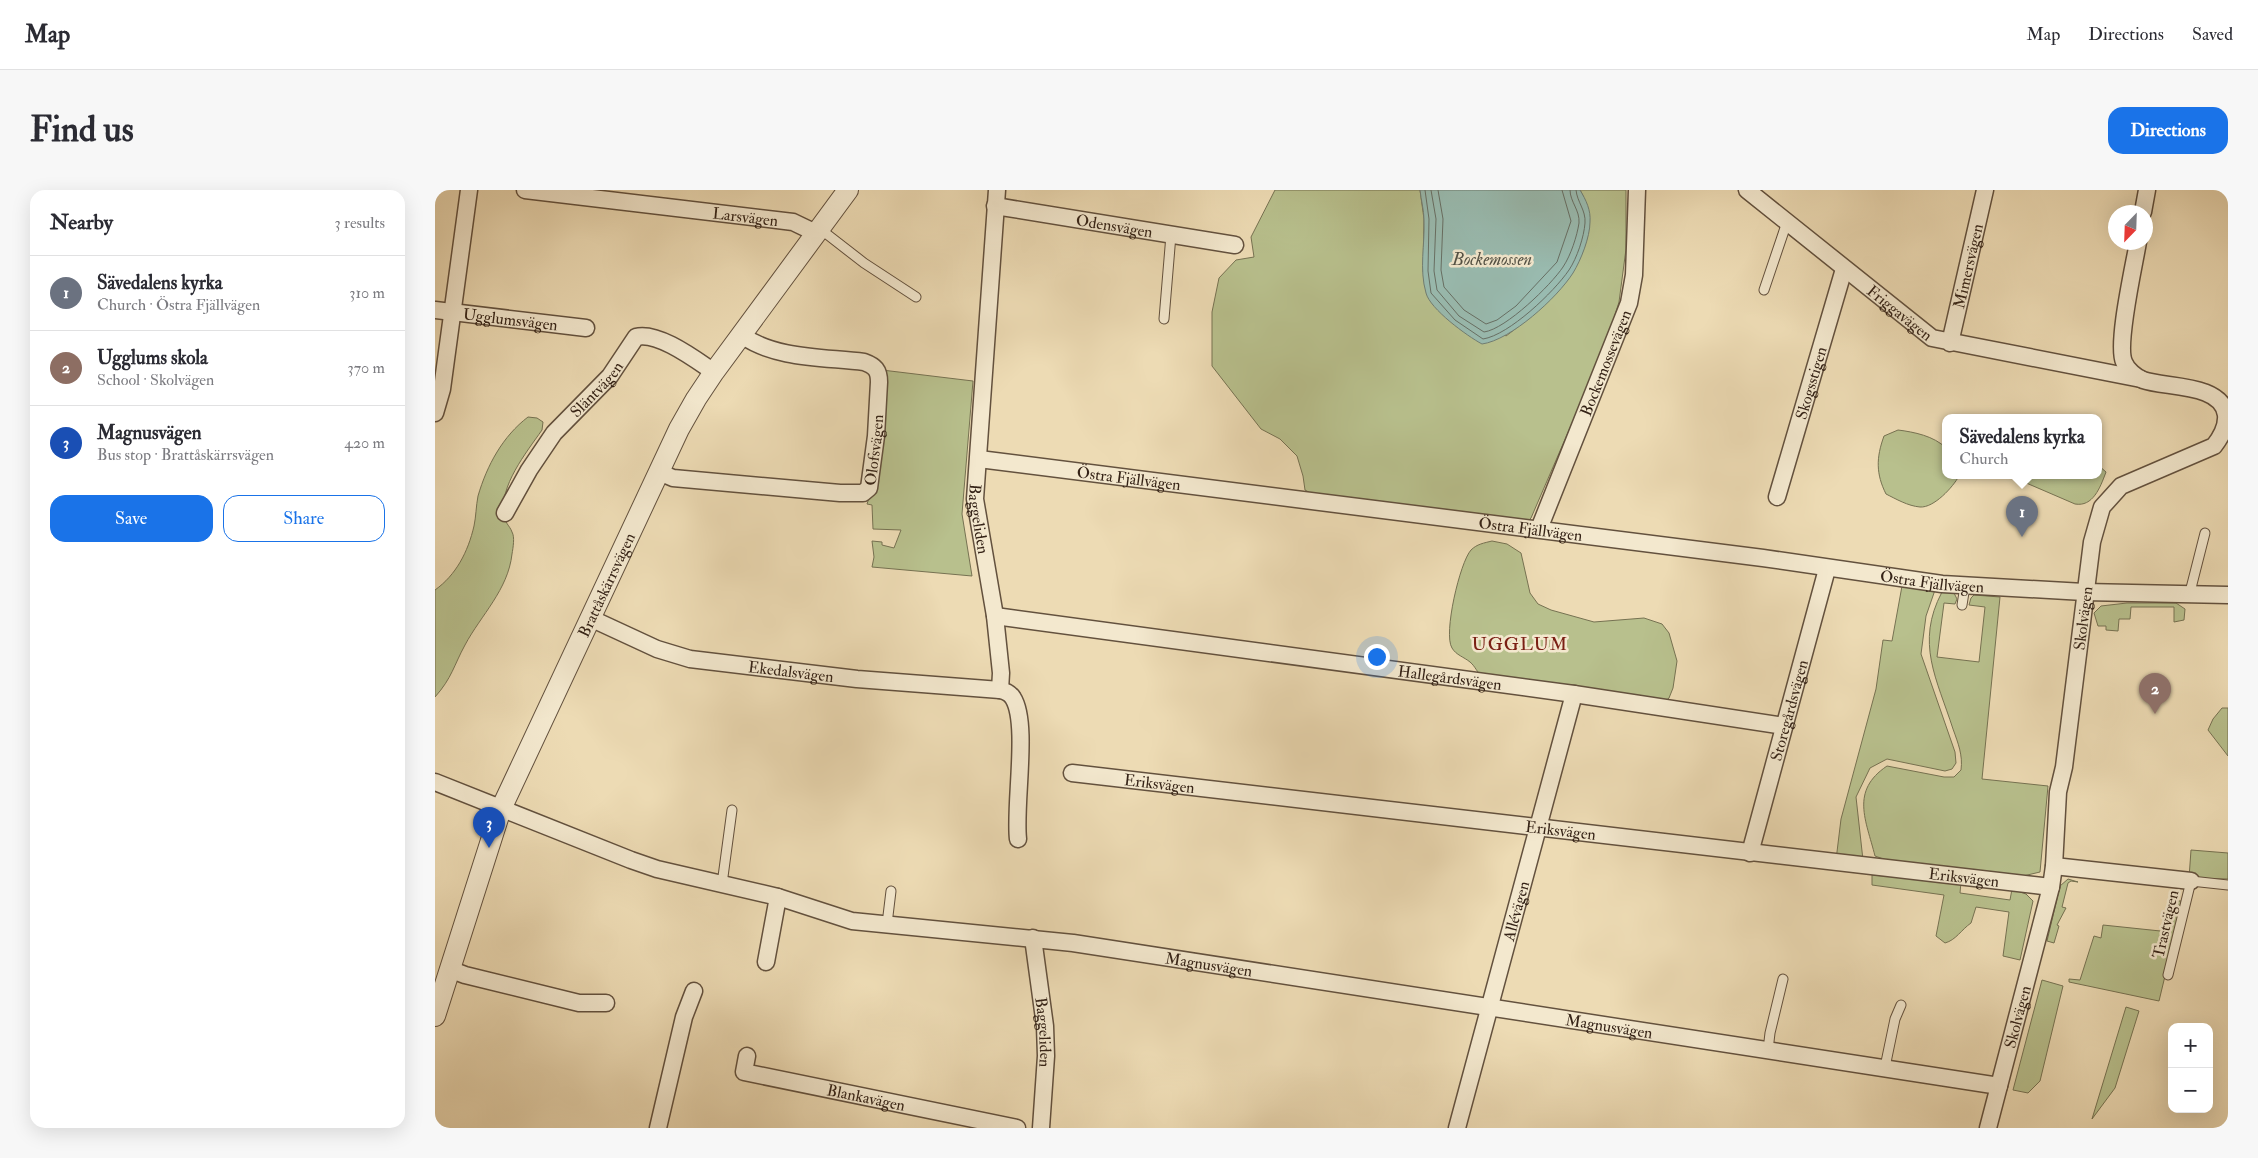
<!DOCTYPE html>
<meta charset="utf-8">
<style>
:root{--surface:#fff;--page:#f7f7f7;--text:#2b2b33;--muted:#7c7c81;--line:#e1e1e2;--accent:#1a73e8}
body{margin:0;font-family:"IM FELL Double Pica",serif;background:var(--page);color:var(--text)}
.controls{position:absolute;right:15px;bottom:15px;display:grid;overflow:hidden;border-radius:10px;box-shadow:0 5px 20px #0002}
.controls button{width:45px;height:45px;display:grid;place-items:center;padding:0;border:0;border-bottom:1px solid var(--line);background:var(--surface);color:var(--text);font:25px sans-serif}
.compass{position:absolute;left:1673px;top:15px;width:45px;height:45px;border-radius:50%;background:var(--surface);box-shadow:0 5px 20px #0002;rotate:203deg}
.you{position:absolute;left:941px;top:466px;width:18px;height:18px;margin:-12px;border:4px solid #fff;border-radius:50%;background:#1a73e8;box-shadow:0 0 0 8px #1a73e833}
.badge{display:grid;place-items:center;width:32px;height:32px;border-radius:50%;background:var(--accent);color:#fff;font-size:16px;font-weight:700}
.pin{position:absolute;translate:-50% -41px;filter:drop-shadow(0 1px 2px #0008)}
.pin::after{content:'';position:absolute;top:26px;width:18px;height:15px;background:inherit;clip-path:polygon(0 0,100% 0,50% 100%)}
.popup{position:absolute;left:1507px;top:224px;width:160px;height:65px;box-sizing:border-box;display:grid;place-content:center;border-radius:10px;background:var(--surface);filter:drop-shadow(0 1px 4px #0005);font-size:16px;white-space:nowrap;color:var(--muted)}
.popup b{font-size:19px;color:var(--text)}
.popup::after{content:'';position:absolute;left:50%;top:100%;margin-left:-10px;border:10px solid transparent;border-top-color:var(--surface)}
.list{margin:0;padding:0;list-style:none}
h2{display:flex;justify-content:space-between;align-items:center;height:65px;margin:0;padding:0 20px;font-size:21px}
h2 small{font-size:16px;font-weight:400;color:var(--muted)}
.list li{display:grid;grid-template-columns:32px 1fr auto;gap:15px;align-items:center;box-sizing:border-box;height:75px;padding:0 20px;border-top:1px solid var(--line)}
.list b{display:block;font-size:19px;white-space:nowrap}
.list p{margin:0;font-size:16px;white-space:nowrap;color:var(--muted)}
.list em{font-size:16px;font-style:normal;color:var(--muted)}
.actions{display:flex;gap:10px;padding:15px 20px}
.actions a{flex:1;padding:11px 0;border:1px solid var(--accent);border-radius:15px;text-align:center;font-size:18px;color:var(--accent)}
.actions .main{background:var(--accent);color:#fff}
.map{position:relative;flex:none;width:1793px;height:938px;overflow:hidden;border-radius:15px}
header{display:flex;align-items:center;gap:30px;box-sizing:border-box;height:70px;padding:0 25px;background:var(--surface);border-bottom:1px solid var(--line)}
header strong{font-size:24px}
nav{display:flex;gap:28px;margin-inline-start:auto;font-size:18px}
.intro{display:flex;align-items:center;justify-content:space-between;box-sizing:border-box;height:120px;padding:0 30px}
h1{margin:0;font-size:35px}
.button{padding:12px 22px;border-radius:15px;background:var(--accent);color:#fff;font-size:18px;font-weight:700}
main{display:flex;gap:30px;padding:0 30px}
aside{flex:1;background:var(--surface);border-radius:15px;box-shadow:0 5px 20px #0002}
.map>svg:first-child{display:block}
.green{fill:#b8c08d;stroke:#767252}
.water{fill:#99bbb0;stroke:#717e73}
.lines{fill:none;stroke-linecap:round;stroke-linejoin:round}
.shore{stroke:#676f64;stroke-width:1}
.service-casing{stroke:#63513e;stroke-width:11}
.minor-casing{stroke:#63513e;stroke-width:19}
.tertiary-casing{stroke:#63513e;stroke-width:22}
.service{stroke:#f3e8ce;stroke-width:9}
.minor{stroke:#f3e8ce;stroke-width:16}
.tertiary{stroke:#f3e8ce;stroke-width:20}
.labels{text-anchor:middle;stroke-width:5;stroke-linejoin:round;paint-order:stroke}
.street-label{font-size:16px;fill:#352317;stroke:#f3e8ce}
.water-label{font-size:18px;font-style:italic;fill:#535145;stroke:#f3e8ce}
.neighbourhood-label{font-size:18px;letter-spacing:1px;fill:#7a1f14;stroke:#f3e8ce}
</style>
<header>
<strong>Map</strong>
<nav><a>Map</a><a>Directions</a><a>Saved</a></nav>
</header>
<div class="intro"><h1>Find us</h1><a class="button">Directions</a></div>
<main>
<aside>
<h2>Nearby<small>3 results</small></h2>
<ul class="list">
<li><span class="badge" style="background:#6b7280">1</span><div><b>Sävedalens kyrka</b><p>Church · Östra Fjällvägen</p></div><em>310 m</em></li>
<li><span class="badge" style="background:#8d6e63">2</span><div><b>Ugglums skola</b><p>School · Skolvägen</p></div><em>370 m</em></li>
<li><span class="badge" style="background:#1a4fb4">3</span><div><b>Magnusvägen</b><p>Bus stop · Brattåskärrsvägen</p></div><em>420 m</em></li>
</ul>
<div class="actions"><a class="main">Save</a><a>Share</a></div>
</aside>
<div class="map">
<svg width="1793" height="938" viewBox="0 0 1793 938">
<rect width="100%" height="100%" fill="#eddbb4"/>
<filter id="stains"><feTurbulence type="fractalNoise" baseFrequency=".004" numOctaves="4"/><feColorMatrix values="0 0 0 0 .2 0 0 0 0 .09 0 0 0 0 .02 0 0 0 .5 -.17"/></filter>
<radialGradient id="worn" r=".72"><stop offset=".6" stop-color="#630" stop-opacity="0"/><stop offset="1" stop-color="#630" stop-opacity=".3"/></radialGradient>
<g class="green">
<path d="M 840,0 L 985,0 L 989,29 L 988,82 L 1071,146 C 1114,114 1177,58 1145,0 L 1191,0 L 1191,59 L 1184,112 L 1170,157 L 1096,328 L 1091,333 L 888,310 L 870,300 L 868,286 L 862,266 L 845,249 L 826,239 L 777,176 L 777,122 L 784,88 L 801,70 L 819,67 L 816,47 Z"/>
<path d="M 447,180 L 538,191 L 527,324 L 537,386 L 437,377 L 439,367 L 437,351 L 447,352 L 447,355 L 459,358 L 466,340 L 438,339 L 437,315 L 432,314 L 435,305 Z"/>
<path d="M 93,227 L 102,228 L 108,232 L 107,240 C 91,263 64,296 69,325 C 69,332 75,336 77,342 C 80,347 78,358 77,364 C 73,400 46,425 30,455 C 19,475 17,488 0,507 L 0,400 C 21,385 33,362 39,336 C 41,327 41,316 43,306 C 52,275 68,246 93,227 Z"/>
<path d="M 1463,240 C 1479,242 1499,246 1511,258 L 1511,286 L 1524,286 C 1518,297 1499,318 1485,317 C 1473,316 1461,309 1451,304 C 1441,284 1441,268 1449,246 Z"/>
<path d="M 1663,275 L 1671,282 C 1665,298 1658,317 1640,314 L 1575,286 L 1663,286 Z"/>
<path d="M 1057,351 L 1072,354 L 1086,363 L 1095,403 L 1103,414 L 1116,420 L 1159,432 L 1209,428 L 1227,434 L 1234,443 L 1242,471 L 1238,498 L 1234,508 L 1228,513 L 1050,489 C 1041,482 1041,477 1035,472 C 1029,467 1021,465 1017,458 C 1008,444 1025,372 1036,360 C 1042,354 1049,353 1057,351 Z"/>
<path d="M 1467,396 L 1500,400 L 1491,426 L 1486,464 L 1520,562 L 1521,573 L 1517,579 L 1510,581 L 1452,569 L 1435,578 L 1421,607 L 1428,670 L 1401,670 L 1406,629 L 1441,499 L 1448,450 L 1457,451 Z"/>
<path d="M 1507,402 L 1519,403 L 1522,409 L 1520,414 L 1509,413 L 1502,467 L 1544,472 L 1550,417 L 1534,415 L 1536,408 L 1539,405 L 1565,407 L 1547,589 L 1613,596 L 1605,682 L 1584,687 L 1454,671 L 1440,666 C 1431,630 1415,601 1452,576 L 1509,587 L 1519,587 L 1526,580 C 1528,565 1523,553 1518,539 C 1502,489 1480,453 1507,402 Z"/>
<path d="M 1692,413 L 1741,413 L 1750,419 L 1749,430 L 1739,432 L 1739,417 L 1696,417 L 1695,429 L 1684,429 L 1683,441 L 1671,440 L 1671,436 L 1663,436 L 1659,423 L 1666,416 Z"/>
<path d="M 1787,518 L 1793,518 L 1793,566 L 1773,540 L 1778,529 Z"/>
<path d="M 1756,660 L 1793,663 L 1793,689 L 1754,688 Z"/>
<path d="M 1437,685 L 1526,692 L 1525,703 L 1575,710 L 1577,699 L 1591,704 L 1598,711 L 1585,770 L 1568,766 L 1574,722 L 1541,717 L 1536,733 C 1526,740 1521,750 1510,753 L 1501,746 L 1509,705 L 1437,695 Z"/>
<path d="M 1633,689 L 1643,692 L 1636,691 L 1633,693 L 1627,717 L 1631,718 L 1622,735 L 1624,736 L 1619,753 L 1612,751 L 1625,696 Z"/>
<path d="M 1741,711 L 1748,711 L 1724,811 L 1634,792 L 1634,789 L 1645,790 L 1659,746 L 1666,748 L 1668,735 L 1735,742 Z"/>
<path d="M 1607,790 L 1628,796 L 1605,891 L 1593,903 L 1578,900 Z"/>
<path d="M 1691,817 L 1704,821 L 1680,898 L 1657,929 Z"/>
</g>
<path class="water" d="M 985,0 L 1145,0 C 1151,10 1156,20 1155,32 C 1155,47 1146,70 1138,83 C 1122,108 1076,150 1047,154 C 1032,146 995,119 991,103 C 984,79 990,54 989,30 C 989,20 986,10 985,0 Z"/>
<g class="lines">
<g class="shore">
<path d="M 990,0 L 994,29 L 993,81 L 996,103 L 1020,130 L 1048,149 C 1074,145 1119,102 1134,80 C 1142,68 1149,47 1150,33 C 1151,20 1142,12 1141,0"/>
<path d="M 996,0 L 1001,29 L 999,81 L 1002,100 L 1024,126 L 1049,142 C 1071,139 1116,95 1128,77 C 1136,65 1142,46 1144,33 C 1145,20 1135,12 1135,0"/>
<path d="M 1003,0 L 1008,29 L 1006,80 L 1009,97 L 1029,120 L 1051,134 L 1062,130 L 1081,116 L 1122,72 L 1136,31 L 1127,0"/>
</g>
<g class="service-casing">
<g id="service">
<path d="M 384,38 L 429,73 L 481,107"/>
<path d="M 1329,100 L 1352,32"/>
<path d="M 729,129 L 736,45"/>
<path d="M 1754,406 L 1770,343"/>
<path d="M 1527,415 L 1530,396"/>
<path d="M 287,694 L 297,620"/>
<path d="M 452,734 L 456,701"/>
<path d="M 1733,785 L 1756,691 L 1793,695"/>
<path d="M 1333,860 L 1335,843 L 1348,789"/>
<path d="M 1450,877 L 1460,829 L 1466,815"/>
</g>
</g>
<g class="minor-casing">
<g id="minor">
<path id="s1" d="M 90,0 L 358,32 L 381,43"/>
<path id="s2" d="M 562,0 L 540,309 L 560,426 L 566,483 L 565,500"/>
<path id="s3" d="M 1312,0 L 1497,148 L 1706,189"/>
<path id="s4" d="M 560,16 L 800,55"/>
<path d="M 1708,22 L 1712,0"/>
<path id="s5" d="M 0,120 L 151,138"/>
<path id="s6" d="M 1515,153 L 1550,0"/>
<path d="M 0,223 L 7,199 L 34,0"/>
<path id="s7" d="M 544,269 L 1328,368 L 1507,394 L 1649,402 L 1793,405"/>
<path id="s8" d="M 224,282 L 238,288 L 405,303 L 428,303 L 434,298 L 441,246 L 444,192 C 444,180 440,176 429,172 C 389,167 341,169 308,146"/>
<path id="s9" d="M 1342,307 L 1409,79"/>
<path id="s10" d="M 70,323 L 94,280 L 119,243 L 175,186 L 201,147 C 223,141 261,170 279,182"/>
<path id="s11" d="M 1104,339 L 1194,113 L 1199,85 L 1202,0"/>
<path id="s12" d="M 560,426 L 1139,504 L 1349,536"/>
<path id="s13" d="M 155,428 L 222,459 L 255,469 L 422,489 L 565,500 C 570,501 575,503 578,508 C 594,533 579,615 583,649"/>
<path id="s14" d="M 637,583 L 1616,697"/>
<path id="s15" d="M 0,592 L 196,670 L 222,679 L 343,707 L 417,731 L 638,753 L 1564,896"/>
<path id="s16" d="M 1315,663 L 1392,379"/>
<path d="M 1619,676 L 1756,691"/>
<path id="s17" d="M 598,748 L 610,836 L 611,866 L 606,938"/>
<path d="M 331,772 L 343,707"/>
<path d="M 14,779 L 30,785 L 144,813 L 171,813"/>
<path id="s18" d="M 312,866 L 309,882 L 582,938"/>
<path d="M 223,938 L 249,827 L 259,801"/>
<path id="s19" d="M 1022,938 L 1139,504"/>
<path id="s20" d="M 1553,938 L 1616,697 L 1619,676 L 1623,602 L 1629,577 L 1657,352 L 1667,317 L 1686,296 L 1779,256 C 1786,247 1792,236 1791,225 C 1787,193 1730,198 1708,190 C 1701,187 1692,180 1689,172 C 1681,154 1699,76 1703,52"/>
</g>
</g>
<g class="tertiary-casing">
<g id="tertiary">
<path id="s21" d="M 0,826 L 66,619 L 244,239 L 261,209 L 279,182 L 413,0"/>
</g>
</g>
<use href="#service" class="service"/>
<use href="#minor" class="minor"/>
<use href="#tertiary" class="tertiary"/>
</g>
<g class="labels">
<g class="street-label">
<text dy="6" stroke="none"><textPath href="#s1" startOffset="222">Larsvägen</textPath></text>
<text dy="6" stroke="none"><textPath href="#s4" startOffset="121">Odensvägen</textPath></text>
<text dy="6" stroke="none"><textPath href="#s6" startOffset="79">Mimersvägen</textPath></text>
<text dy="6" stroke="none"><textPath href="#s3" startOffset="196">Friggavägen</textPath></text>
<text dy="6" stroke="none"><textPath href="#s5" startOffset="76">Ugglumsvägen</textPath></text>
<text dy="6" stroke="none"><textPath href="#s11" startOffset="179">Bockemossevägen</textPath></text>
<text dy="6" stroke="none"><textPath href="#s9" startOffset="119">Skogsstigen</textPath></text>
<text dy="6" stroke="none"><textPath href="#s10" startOffset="155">Släntvägen</textPath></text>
<text dy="6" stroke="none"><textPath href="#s8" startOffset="252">Olofsvägen</textPath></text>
<text dy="6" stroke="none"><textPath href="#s7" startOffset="151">Östra Fjällvägen</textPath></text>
<text dy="6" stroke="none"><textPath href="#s2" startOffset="330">Baggeliden</textPath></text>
<text dy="6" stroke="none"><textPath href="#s7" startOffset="556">Östra Fjällvägen</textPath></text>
<text dy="6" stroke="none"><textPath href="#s7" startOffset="961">Östra Fjällvägen</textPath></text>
<text dy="6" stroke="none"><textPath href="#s21" startOffset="465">Brattåskärrsvägen</textPath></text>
<text dy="6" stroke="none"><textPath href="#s20" startOffset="520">Skolvägen</textPath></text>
<text dy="6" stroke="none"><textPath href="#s13" startOffset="210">Ekedalsvägen</textPath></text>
<text dy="6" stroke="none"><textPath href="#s12" startOffset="459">Hallegårdsvägen</textPath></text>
<text dy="6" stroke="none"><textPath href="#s16" startOffset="148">Storegårdsvägen</textPath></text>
<text dy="6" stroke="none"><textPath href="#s14" startOffset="88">Eriksvägen</textPath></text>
<text dy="6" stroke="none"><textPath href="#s14" startOffset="492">Eriksvägen</textPath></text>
<text dy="6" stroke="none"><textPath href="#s14" startOffset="898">Eriksvägen</textPath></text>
<text dy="6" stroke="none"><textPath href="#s19" startOffset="225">Allévägen</textPath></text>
<text transform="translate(1730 734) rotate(-77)" y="6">Trastvägen</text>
<text dy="6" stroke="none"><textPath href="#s15" startOffset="800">Magnusvägen</textPath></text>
<text dy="6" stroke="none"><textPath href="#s20" startOffset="115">Skolvägen</textPath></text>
<text dy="6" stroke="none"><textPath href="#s15" startOffset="1205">Magnusvägen</textPath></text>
<text dy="6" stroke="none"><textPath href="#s17" startOffset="95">Baggeliden</textPath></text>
<text dy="6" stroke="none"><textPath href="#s18" startOffset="141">Blankavägen</textPath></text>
</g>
<g class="water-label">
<text x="1057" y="75">Bockemossen</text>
</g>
<g class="neighbourhood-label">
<text x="1085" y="460">UGGLUM</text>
</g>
</g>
<rect width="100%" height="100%" filter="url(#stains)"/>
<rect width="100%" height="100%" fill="url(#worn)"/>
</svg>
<div class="controls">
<button>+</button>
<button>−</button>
</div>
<svg class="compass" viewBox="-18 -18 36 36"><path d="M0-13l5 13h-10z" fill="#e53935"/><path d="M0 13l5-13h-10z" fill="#7c7c81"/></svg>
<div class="you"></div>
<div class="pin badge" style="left:1587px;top:347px;background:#6b7280">1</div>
<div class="popup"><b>Sävedalens kyrka</b>Church</div>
<div class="pin badge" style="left:1720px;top:524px;background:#8d6e63">2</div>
<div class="pin badge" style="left:54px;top:658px;background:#1a4fb4">3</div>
</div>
</main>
